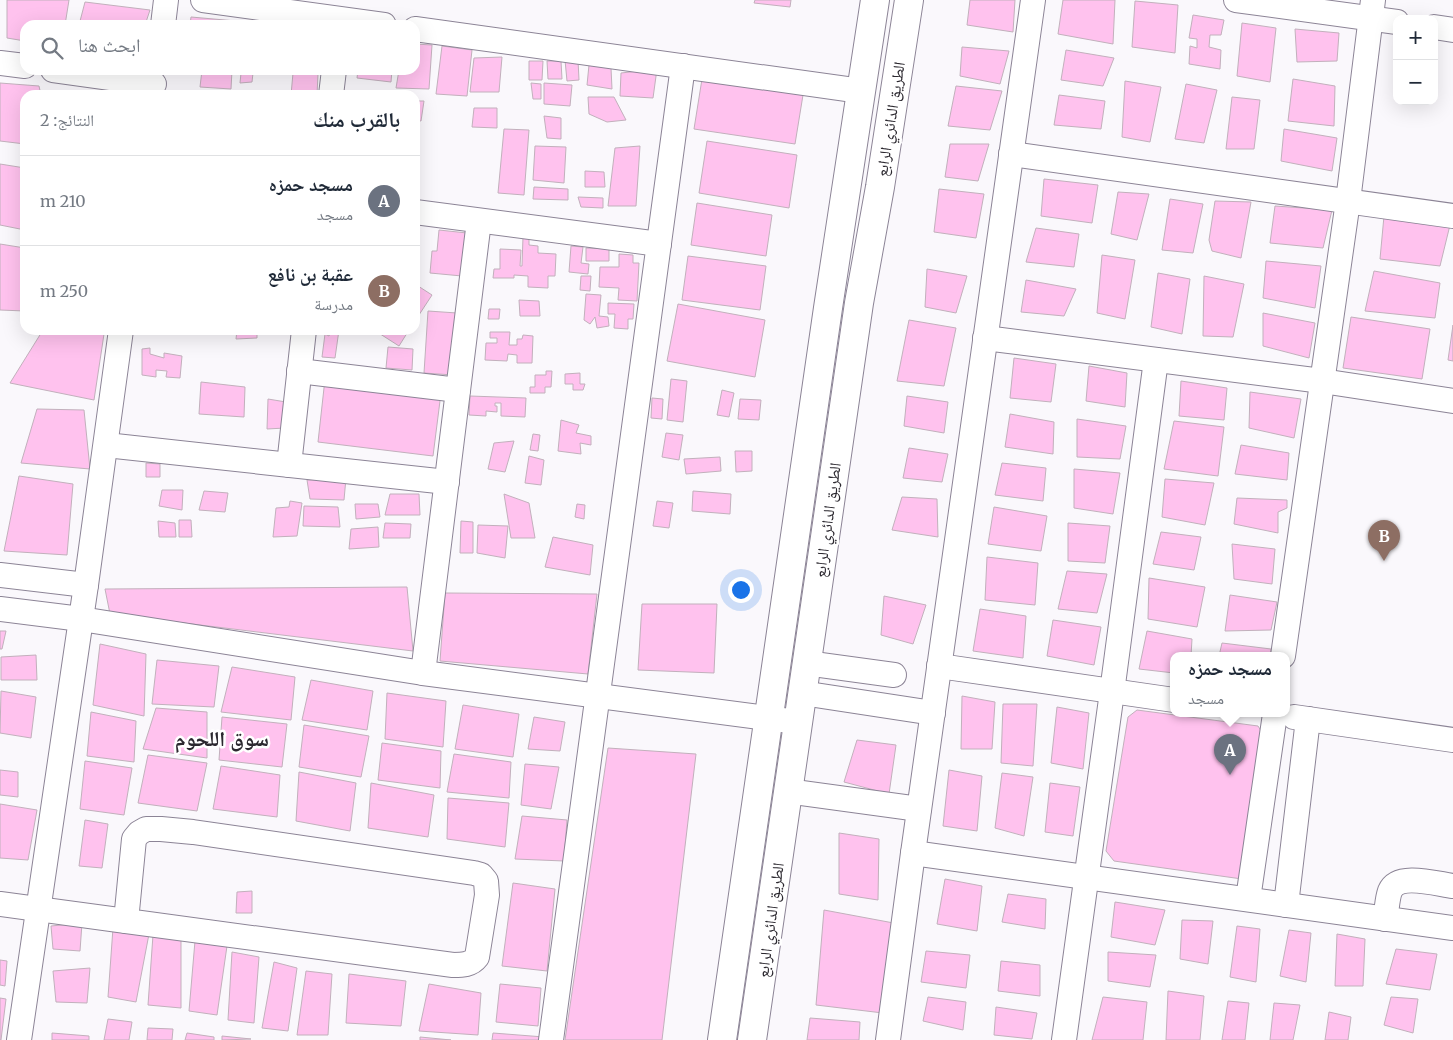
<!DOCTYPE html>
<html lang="ar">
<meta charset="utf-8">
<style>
:root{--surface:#fff;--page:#f2f2f3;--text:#1f2937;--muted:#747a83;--line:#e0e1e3;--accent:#111827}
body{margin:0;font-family:Merriweather,"Noto Naskh Arabic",serif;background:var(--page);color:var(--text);direction:rtl}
.controls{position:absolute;right:15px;top:15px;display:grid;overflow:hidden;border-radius:10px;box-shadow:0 5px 20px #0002}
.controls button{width:45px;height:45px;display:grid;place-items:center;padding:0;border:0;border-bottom:1px solid var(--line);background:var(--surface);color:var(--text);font:25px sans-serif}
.you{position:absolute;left:740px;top:589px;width:18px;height:18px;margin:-12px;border:4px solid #fff;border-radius:50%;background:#1a73e8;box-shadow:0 0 0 8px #1a73e833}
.badge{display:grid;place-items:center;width:32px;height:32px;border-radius:50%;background:var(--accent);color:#fff;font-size:16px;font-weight:700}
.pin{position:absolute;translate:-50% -41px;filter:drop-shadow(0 1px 2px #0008)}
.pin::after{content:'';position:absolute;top:26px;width:18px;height:15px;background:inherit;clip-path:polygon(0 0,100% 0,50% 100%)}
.popup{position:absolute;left:1170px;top:652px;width:120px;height:65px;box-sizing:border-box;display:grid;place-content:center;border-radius:10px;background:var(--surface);filter:drop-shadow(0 1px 4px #0005);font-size:16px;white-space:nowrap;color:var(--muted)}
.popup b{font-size:19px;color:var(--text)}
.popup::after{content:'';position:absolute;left:50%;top:100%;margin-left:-10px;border:10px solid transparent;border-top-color:var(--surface)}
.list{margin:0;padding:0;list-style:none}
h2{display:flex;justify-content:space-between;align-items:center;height:65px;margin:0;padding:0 20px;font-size:21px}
h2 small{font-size:16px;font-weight:400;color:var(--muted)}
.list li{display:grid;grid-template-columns:32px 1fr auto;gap:15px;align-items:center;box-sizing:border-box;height:90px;padding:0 20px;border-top:1px solid var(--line)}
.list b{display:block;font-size:19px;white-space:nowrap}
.list p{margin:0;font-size:16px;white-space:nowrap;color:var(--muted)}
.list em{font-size:16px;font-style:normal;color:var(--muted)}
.icon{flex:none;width:28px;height:28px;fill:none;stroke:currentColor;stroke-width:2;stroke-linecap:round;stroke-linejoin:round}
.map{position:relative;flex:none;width:1453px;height:1040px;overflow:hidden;direction:ltr}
.search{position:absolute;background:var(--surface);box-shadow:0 5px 20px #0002;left:20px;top:20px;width:400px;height:55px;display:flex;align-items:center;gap:12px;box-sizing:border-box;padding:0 18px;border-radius:15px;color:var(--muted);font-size:19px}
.panel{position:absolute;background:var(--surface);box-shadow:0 5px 20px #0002;left:20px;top:90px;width:400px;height:245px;border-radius:15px;direction:rtl}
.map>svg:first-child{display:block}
.building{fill:#ffc2ee;stroke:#c2b0bc}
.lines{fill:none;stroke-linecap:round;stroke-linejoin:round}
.minor-casing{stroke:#8c8496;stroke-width:26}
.major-casing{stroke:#8c8496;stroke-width:30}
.minor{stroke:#fff;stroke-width:24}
.major{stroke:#fff;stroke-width:28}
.labels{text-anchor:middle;stroke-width:5;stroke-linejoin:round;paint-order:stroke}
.street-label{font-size:16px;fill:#2b282f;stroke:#fff}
.district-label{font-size:21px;font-weight:bold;fill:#2b282f;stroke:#fff}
</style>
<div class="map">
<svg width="1453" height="1040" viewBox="0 0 1453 1040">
<rect width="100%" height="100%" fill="#faf8fc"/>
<g class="building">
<path d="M 7,0 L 69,0 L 65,25 L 25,25 L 25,41 L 7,38 Z"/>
<path d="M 755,0 L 791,0 L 790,7 L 754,3 Z"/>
<path d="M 970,0 L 1015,0 L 1013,32 L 967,25 Z"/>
<path d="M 1063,0 L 1115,0 L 1113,44 L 1058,34 Z"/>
<path d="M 1135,1 L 1178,5 L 1175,53 L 1132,47 Z"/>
<path d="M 85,2 L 150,10 L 145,25 L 79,25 Z"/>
<path d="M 1193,15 L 1224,20 L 1221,35 L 1210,35 L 1209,47 L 1221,50 L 1220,69 L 1189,64 L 1190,46 L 1197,48 L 1197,39 L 1189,38 Z"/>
<path d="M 191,17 L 236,21 L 236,25 L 190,25 Z"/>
<path d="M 260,21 L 260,25 L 248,25 L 248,22 Z"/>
<path d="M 1242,23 L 1276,28 L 1270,82 L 1237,76 Z"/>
<path d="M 1295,29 L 1339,33 L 1337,61 L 1297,62 Z"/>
<path d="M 415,44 L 432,45 L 429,89 L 396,88 L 399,70 L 415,70 Z"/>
<path d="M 442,46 L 472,50 L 467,96 L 436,94 Z"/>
<path d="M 962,47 L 1009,51 L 1000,84 L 960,76 Z"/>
<path d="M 1066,50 L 1114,58 L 1103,86 L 1061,80 Z"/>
<path d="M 502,57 L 499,92 L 470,92 L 474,58 Z"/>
<path d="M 565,60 L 578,60 L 579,80 L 567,81 Z"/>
<path d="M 529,61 L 543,61 L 542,80 L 529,80 Z"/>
<path d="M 547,61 L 561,61 L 562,79 L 548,79 Z"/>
<path d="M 589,65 L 611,68 L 612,89 L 587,85 Z"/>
<path d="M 657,69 L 653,98 L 620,96 L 621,73 Z"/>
<path d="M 202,70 L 232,70 L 231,89 L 200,87 Z"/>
<path d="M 358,70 L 392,70 L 391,82 L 357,78 Z"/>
<path d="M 241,73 L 253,73 L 252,82 L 240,83 Z"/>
<path d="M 293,73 L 318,74 L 317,95 L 291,95 Z"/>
<path d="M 702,79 L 803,95 L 795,144 L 694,129 Z"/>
<path d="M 1293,79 L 1335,86 L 1334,126 L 1288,121 Z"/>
<path d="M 1125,81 L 1161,87 L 1150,142 L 1122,137 Z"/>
<path d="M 0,83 L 39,86 L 41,95 L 25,95 L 25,144 L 0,141 Z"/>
<path d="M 531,83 L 541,84 L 541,99 L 533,99 Z"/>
<path d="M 544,83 L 572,85 L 570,106 L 544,104 Z"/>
<path d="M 1186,84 L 1217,90 L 1204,143 L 1175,139 Z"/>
<path d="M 956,86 L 1002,91 L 990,130 L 948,126 Z"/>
<path d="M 1059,95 L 1105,101 L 1101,129 L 1054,125 Z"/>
<path d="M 588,97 L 614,97 L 626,120 L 607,122 L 589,114 Z"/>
<path d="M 1232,97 L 1260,100 L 1254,149 L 1226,149 Z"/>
<path d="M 415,101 L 424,101 L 421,121 L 415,120 Z"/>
<path d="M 474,108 L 497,108 L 497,128 L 472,127 Z"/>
<path d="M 544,116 L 561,118 L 561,139 L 547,138 Z"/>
<path d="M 504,129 L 529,130 L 524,195 L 498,193 Z"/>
<path d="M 1284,129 L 1337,138 L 1332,171 L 1281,161 Z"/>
<path d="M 707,141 L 797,155 L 789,208 L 699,193 Z"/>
<path d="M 950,144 L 989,144 L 978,181 L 945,177 Z"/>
<path d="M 535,146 L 566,147 L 564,183 L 533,180 Z"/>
<path d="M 640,146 L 636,206 L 608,206 L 615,148 Z"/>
<path d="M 0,164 L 25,168 L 25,230 L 0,225 Z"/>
<path d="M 585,171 L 604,172 L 605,187 L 585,187 Z"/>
<path d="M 1044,179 L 1098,185 L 1092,223 L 1041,216 Z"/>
<path d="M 534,187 L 568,189 L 568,200 L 533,199 Z"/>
<path d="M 939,189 L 984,194 L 976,238 L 934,232 Z"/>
<path d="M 1118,192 L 1149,194 L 1137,240 L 1111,234 Z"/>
<path d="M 578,197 L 603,198 L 603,208 L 581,207 Z"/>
<path d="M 1170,199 L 1203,204 L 1193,253 L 1162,250 Z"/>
<path d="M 1215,201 L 1251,202 L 1241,258 L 1212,251 L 1209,240 Z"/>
<path d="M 697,203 L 772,215 L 766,256 L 691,245 Z"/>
<path d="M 1275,206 L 1332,210 L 1323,248 L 1270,243 Z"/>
<path d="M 1384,216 L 1450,225 L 1440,266 L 1380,259 Z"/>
<path d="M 1036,228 L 1079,234 L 1074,267 L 1026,262 Z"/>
<path d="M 439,230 L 467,233 L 462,276 L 430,273 L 432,251 L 437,251 Z"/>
<path d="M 523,237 L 529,238 L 529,245 L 538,246 L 538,253 L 556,254 L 555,276 L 548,276 L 548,288 L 528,287 L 528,276 L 514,275 L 514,278 L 493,278 L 494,269 L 500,269 L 500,249 L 521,250 L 520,266 L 522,266 Z"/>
<path d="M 0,244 L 25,248 L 25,311 L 0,310 Z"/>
<path d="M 571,246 L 583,247 L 581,263 L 589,264 L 588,274 L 569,272 Z"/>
<path d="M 586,248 L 609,249 L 609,261 L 586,261 Z"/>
<path d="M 619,254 L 633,255 L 633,263 L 639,263 L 637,301 L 618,300 L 619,288 L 599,287 L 600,267 L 619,267 Z"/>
<path d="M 1102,255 L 1135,260 L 1125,319 L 1097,313 Z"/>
<path d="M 688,256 L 766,266 L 760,310 L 682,300 Z"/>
<path d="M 1266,261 L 1321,266 L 1315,308 L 1263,298 Z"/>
<path d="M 927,269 L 967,276 L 956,313 L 925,307 Z"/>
<path d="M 1374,271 L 1440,283 L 1435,318 L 1365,311 Z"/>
<path d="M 1158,273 L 1190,279 L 1182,334 L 1151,327 Z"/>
<path d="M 581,276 L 591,276 L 590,291 L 580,290 Z"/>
<path d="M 1204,276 L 1244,284 L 1233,337 L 1203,336 Z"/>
<path d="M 1026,280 L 1076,289 L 1064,316 L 1021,312 Z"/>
<path d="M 415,284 L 432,295 L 415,321 Z"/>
<path d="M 586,294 L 601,295 L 599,316 L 608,317 L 609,326 L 597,328 L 595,317 L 590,324 L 584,320 Z"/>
<path d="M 519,300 L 539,301 L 540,316 L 520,316 Z"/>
<path d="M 608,303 L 634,304 L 633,319 L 628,319 L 628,329 L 614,328 L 615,314 L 608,314 Z"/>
<path d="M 678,304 L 765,320 L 755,377 L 667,361 Z"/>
<path d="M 489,309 L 500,309 L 499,319 L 488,319 Z"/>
<path d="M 428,311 L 457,313 L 453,375 L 424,373 Z"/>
<path d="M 1263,313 L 1315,323 L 1309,358 L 1263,346 Z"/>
<path d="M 1351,317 L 1430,329 L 1422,379 L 1343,368 Z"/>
<path d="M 909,320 L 956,328 L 944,386 L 897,381 Z"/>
<path d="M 1453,325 L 1453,361 L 1448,360 Z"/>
<path d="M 43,330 L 78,330 L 104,334 L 94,400 L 10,383 Z"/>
<path d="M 237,330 L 257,330 L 257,338 L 236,339 Z"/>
<path d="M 325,330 L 339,330 L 335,358 L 322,357 L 325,334 L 329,336 L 331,331 Z"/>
<path d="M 374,330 L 409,330 L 399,346 Z"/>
<path d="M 490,332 L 510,332 L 509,345 L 517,345 L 517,339 L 522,339 L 523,335 L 533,336 L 532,363 L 517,363 L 517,355 L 508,354 L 507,361 L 485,360 L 486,343 L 497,343 L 497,338 L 490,338 Z"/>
<path d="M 388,347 L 413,349 L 412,370 L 386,368 Z"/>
<path d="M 150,348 L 150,354 L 164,358 L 164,353 L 182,356 L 180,378 L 166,377 L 167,371 L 156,370 L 156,377 L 142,375 L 142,349 Z"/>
<path d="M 1014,358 L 1056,364 L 1051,402 L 1010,398 Z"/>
<path d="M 1089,366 L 1127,373 L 1125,407 L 1086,401 Z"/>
<path d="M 546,371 L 552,371 L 551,387 L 545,387 L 545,393 L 530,393 L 530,387 L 535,387 L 535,375 L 546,375 Z"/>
<path d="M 580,373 L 580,384 L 585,384 L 583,390 L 573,390 L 573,384 L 565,384 L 565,374 Z"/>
<path d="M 325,379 L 441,393 L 433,456 L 318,442 Z"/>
<path d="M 671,379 L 687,381 L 683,422 L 667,420 Z"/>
<path d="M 1181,381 L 1227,388 L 1224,420 L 1179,416 Z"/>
<path d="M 201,382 L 245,387 L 244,417 L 199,414 Z"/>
<path d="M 722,390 L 734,393 L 729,417 L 717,415 Z"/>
<path d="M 1250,392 L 1301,399 L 1294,438 L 1249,428 Z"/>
<path d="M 470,396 L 526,398 L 525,417 L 501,416 L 501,403 L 495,403 L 495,406 L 497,406 L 497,412 L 486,411 L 486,416 L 469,415 Z"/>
<path d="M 907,396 L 948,402 L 944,433 L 904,426 Z"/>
<path d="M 652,398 L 663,399 L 662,419 L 651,418 Z"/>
<path d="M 268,399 L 286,402 L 285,428 L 267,429 Z"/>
<path d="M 740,399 L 761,400 L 759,420 L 738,419 Z"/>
<path d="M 37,409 L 84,410 L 90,469 L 21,463 Z"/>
<path d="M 1010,414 L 1054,422 L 1053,454 L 1005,447 Z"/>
<path d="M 1077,419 L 1126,426 L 1120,459 L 1077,457 Z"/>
<path d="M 561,420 L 579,425 L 576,433 L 591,436 L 591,445 L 580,443 L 581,454 L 558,451 Z"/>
<path d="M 1174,421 L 1224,427 L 1218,476 L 1164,469 Z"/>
<path d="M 666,433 L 683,435 L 679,460 L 662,457 Z"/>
<path d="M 533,434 L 540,435 L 538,451 L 530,450 Z"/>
<path d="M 514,441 L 505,472 L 488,469 L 494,443 Z"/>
<path d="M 1241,445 L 1289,453 L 1287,480 L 1235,474 Z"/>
<path d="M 909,448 L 948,454 L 942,482 L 903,478 Z"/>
<path d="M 735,451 L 752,451 L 752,471 L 736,472 Z"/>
<path d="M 529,456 L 544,460 L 541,485 L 525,483 Z"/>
<path d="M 720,457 L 721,471 L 686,474 L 684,459 Z"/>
<path d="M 146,463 L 160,464 L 160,477 L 146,477 Z"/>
<path d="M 1002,463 L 1046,468 L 1043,501 L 995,495 Z"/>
<path d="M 1074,469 L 1120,473 L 1113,514 L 1074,508 Z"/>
<path d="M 19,476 L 73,484 L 67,555 L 4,551 Z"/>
<path d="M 346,478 L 344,500 L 310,499 L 307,480 Z"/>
<path d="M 1165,479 L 1214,483 L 1205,525 L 1162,517 Z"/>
<path d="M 162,490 L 183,490 L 182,510 L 159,506 Z"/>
<path d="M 204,491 L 228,493 L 225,512 L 199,510 Z"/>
<path d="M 693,491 L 731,494 L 730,514 L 692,511 Z"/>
<path d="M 390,494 L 419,494 L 420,515 L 385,515 Z"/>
<path d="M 504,494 L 529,503 L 535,538 L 511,538 Z"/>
<path d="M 902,497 L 937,499 L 938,537 L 892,530 Z"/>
<path d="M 1237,498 L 1287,500 L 1287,508 L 1278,512 L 1278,533 L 1234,524 Z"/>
<path d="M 290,501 L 302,503 L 297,536 L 273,537 L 276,508 L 289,507 Z"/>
<path d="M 657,501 L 673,503 L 669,528 L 653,526 Z"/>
<path d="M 355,504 L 378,504 L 380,517 L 356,519 Z"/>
<path d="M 577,504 L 585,505 L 584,519 L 575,517 Z"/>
<path d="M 304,506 L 338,507 L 340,527 L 303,526 Z"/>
<path d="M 994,507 L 1047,516 L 1041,551 L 988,544 Z"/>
<path d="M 179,520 L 191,520 L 192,537 L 179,537 Z"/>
<path d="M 158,521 L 175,523 L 176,537 L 159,537 Z"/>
<path d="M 461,521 L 473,522 L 473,553 L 460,553 Z"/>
<path d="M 385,523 L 411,524 L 410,538 L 383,538 Z"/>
<path d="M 1068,523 L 1110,526 L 1105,563 L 1068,561 Z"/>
<path d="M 478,525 L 508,526 L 505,558 L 477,553 Z"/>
<path d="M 378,527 L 379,547 L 349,549 L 351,529 Z"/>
<path d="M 1161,532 L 1201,537 L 1194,570 L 1153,564 Z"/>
<path d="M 553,537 L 593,545 L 590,575 L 545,567 Z"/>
<path d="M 1232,544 L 1275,549 L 1272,584 L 1234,579 Z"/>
<path d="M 987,557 L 1038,563 L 1035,605 L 985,600 Z"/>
<path d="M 1067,571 L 1107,574 L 1097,613 L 1058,609 Z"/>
<path d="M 1149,578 L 1205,587 L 1197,627 L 1148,619 Z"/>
<path d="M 407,587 L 413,651 L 110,614 L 105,589 Z"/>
<path d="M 445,593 L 597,594 L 588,674 L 440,661 Z"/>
<path d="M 1230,595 L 1277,602 L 1271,630 L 1225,631 Z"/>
<path d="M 884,596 L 926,605 L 913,644 L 881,635 Z"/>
<path d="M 642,604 L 717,604 L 714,673 L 638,670 Z"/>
<path d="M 980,609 L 1026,616 L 1023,658 L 973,651 Z"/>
<path d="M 1053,620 L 1101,627 L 1094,665 L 1047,656 Z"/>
<path d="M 0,631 L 6,631 L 2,649 L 0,649 Z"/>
<path d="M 1147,631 L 1192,639 L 1191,656 L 1174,656 L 1174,673 L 1139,669 Z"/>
<path d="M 1222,643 L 1271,649 L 1271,656 L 1219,656 Z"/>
<path d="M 100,644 L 146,654 L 144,716 L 93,705 Z"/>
<path d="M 36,655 L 37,680 L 1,680 L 1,657 Z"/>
<path d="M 157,660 L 219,666 L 214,707 L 152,704 Z"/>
<path d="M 232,667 L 295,677 L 291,720 L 221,712 Z"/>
<path d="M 311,680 L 373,691 L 367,730 L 302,720 Z"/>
<path d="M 1,691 L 36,697 L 31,738 L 0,733 Z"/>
<path d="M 387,693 L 446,701 L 443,747 L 385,739 Z"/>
<path d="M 962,696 L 995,702 L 992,749 L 961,749 Z"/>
<path d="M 1003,704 L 1037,704 L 1033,766 L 1001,763 Z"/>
<path d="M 463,705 L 519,714 L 513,757 L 455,749 Z"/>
<path d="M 1057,707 L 1089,713 L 1083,769 L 1051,763 Z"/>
<path d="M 156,708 L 207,712 L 207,758 L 143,749 Z"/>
<path d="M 1137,710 L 1258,726 L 1263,734 L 1242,879 L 1114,861 L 1106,851 L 1128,717 Z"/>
<path d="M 91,712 L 136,721 L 134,762 L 87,756 Z"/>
<path d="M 222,717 L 287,724 L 282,767 L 219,760 Z"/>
<path d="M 534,717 L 565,722 L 560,751 L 528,749 Z"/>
<path d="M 304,725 L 369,736 L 361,777 L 299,767 Z"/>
<path d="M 857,740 L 896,745 L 889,794 L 844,782 Z"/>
<path d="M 382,743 L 441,751 L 440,788 L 378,780 Z"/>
<path d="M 608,748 L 696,754 L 662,1040 L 565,1040 Z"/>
<path d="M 454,754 L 511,762 L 509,798 L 447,792 Z"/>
<path d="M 148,755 L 207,763 L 197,811 L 138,803 Z"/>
<path d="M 85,761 L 132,768 L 124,815 L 80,809 Z"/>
<path d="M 525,764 L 559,767 L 551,809 L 521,805 Z"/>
<path d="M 221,766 L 280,775 L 277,817 L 213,809 Z"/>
<path d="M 0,770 L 18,772 L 18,797 L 0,795 Z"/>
<path d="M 949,770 L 982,776 L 977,831 L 943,826 Z"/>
<path d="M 299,772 L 356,783 L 350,831 L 296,821 Z"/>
<path d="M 1002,773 L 1033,777 L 1024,836 L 995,828 Z"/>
<path d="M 371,783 L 434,795 L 428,837 L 368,828 Z"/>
<path d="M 1050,783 L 1080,787 L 1073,836 L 1045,832 Z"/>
<path d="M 448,798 L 509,803 L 505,847 L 447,839 Z"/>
<path d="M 0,804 L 37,810 L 28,860 L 0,858 Z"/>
<path d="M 522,816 L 567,820 L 564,861 L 515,859 Z"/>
<path d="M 85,820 L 108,824 L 102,868 L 79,866 Z"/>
<path d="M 839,833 L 879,839 L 878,900 L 839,894 Z"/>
<path d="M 945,879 L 982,886 L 977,931 L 937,924 Z"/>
<path d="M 513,883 L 555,889 L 547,971 L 502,966 Z"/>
<path d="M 252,891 L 252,913 L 236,913 L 237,892 Z"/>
<path d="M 1008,894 L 1046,899 L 1045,929 L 1002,922 Z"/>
<path d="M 1115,902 L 1165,910 L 1155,945 L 1111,937 Z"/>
<path d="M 824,910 L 899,924 L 883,1013 L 816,1005 Z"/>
<path d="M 1182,920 L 1213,921 L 1208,964 L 1180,959 Z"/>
<path d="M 82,923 L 80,951 L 53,949 L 51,926 Z"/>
<path d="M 1237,926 L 1260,929 L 1256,982 L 1230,977 Z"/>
<path d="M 113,928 L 149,934 L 136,1002 L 108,997 Z"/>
<path d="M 1289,930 L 1311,933 L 1306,982 L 1280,976 Z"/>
<path d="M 1337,934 L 1365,939 L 1363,986 L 1335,986 Z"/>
<path d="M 153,935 L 181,940 L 181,1008 L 148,1005 Z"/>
<path d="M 195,941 L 227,946 L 217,1015 L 189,1011 Z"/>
<path d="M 1396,949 L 1437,954 L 1430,990 L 1386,984 Z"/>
<path d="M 926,951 L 970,955 L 966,988 L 921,982 Z"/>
<path d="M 232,952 L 259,957 L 254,1023 L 228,1020 Z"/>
<path d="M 1108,952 L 1156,955 L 1150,987 L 1108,981 Z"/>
<path d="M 0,960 L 7,961 L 5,986 L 0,985 Z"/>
<path d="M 1001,961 L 1040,965 L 1040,996 L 998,991 Z"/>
<path d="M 274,962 L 297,968 L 288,1031 L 262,1028 Z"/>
<path d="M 90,968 L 87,1003 L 56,1002 L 53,971 Z"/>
<path d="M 306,971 L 332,974 L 328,1035 L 297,1035 Z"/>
<path d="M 349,974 L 406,981 L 401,1026 L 346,1023 Z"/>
<path d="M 429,984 L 481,993 L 478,1035 L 419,1031 Z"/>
<path d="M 500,984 L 541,988 L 538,1026 L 496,1022 Z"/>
<path d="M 1168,991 L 1204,996 L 1200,1040 L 1166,1040 Z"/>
<path d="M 928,997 L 966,1002 L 963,1030 L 923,1021 Z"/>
<path d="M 1103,997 L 1147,1002 L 1143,1040 L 1092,1040 Z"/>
<path d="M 1391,997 L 1418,999 L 1413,1033 L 1384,1025 Z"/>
<path d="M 0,998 L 6,999 L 1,1040 L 0,1040 Z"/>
<path d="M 1228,1001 L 1249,1003 L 1245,1040 L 1222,1040 Z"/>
<path d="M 1274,1003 L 1300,1005 L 1293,1040 L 1270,1040 Z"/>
<path d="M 996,1007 L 1037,1013 L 1032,1039 L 994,1035 Z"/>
<path d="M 1329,1012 L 1351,1017 L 1348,1040 L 1325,1040 Z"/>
<path d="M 810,1018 L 860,1022 L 859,1040 L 807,1040 Z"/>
<path d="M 108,1019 L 132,1022 L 129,1040 L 104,1040 Z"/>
<path d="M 148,1028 L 173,1029 L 172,1040 L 147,1040 Z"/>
<path d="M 52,1033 L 89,1036 L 89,1040 L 52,1040 Z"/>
<path d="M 187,1033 L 214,1037 L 214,1040 L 185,1040 Z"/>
<path d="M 493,1033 L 544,1037 L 543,1040 L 492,1040 Z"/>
<path d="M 222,1036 L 251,1039 L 222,1040 Z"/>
<path d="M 420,1037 L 451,1040 L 420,1040 Z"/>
</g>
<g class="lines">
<g class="minor-casing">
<g id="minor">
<path d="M 203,0 L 384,25"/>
<path d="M 1236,0 L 1397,22"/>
<path d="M 163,25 L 166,0"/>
<path d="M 1434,27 L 1453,30"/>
<path d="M 415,29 L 861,91"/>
<path d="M 0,63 L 25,66"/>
<path d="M 53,70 L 154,84"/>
<path d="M 331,95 L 334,70"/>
<path d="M 1011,154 L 1453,216"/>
<path d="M 415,212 L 659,244"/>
<path d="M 985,338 L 1322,381 L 1453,401"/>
<path d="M 299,371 L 458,390"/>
<path d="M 106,445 L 447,482"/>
<path d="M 289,465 L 304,330"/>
<path d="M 0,575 L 86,585"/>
<path d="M 0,609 L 81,619 L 423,673 L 797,722"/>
<path d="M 1283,656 L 1348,201 L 1373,0"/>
<path d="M 806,663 L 894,675"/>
<path d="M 939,666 L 1174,700"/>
<path d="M 423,673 L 479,221"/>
<path d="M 802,693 L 933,713"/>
<path d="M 1294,717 L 1453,740"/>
<path d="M 787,791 L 919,809"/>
<path d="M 146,829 L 161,829 L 193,832 L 474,873 L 481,875 L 486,881 L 487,895 L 477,957 C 471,965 462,965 453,965 L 126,921 L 134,839 L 139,833 Z"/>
<path d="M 913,853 L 1453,928"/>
<path d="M 1248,899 L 1275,714"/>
<path d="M 0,904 L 126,921"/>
<path d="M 1286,905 L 1308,719"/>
<path d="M 1385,919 C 1387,910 1387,899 1390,891 C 1398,872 1437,884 1453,886"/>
<path d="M 19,1040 L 86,585 L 121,330"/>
<path d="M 551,1040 L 683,66"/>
<path d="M 888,1040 L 913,853 L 1033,0"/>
<path d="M 1064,1040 L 1112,692 L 1156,360"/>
</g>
</g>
<g class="major-casing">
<g id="major">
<path d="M 722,1040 L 828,308 L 875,0"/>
<path d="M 752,1040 L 859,303 L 880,187 L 909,0"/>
</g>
</g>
<use href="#minor" class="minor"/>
<use href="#major" class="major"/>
</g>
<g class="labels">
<g class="street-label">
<text transform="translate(890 119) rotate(-81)" y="6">الطريق الدائري الرابع</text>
<text transform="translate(827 520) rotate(-82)" y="6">الطريق الدائري الرابع</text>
<text transform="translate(770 920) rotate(-82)" y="6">الطريق الدائري الرابع</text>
</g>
<g class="district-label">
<text x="222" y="746">سوق اللحوم</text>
</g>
</g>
</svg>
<div class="controls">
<button>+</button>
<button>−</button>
</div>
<div class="you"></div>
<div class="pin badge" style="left:1230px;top:775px;background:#6b7280">A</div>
<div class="popup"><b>مسجد حمزه</b>مسجد</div>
<div class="pin badge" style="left:1384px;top:561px;background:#8d6e63">B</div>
<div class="search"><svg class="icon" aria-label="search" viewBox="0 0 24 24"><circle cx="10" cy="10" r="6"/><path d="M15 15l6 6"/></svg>ابحث هنا</div>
<section class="panel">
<h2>بالقرب منك<small>النتائج: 2</small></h2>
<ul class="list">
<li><span class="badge" style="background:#6b7280">A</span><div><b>مسجد حمزه</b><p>مسجد</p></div><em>210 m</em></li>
<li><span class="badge" style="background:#8d6e63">B</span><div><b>عقبة بن نافع</b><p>مدرسة</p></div><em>250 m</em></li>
</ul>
</section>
</div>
